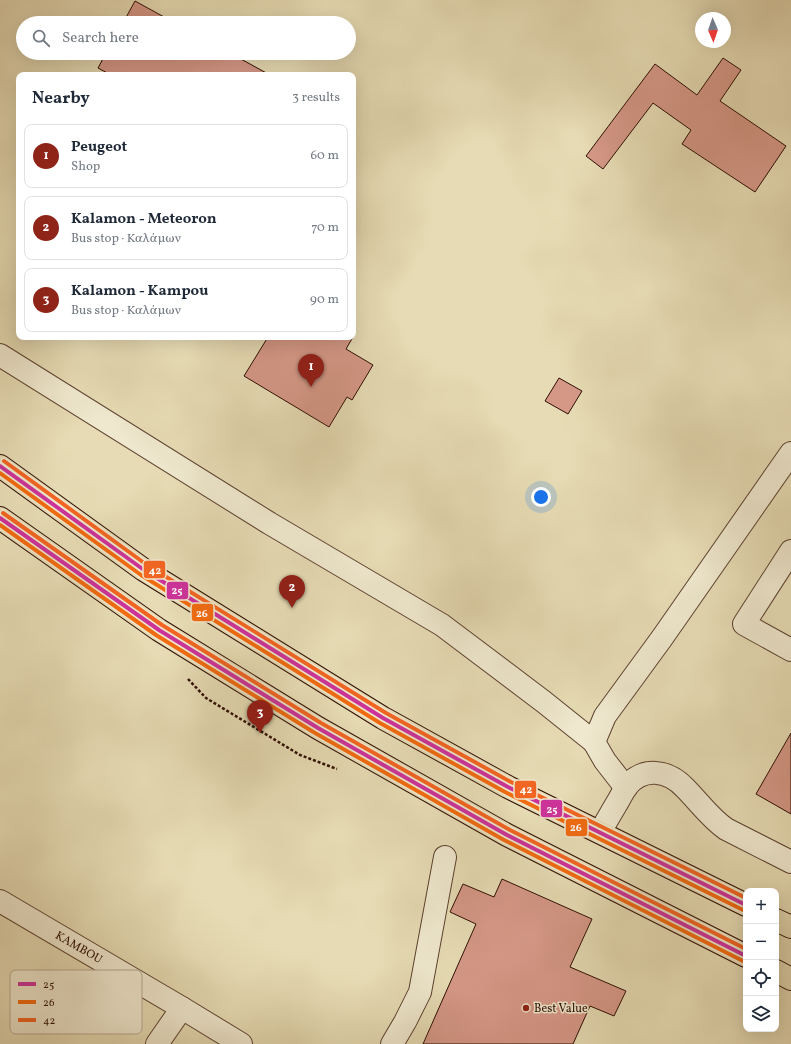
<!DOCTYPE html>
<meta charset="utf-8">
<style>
:root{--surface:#fff;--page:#f2f2f3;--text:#1f2937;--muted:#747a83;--line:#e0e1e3;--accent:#8f2418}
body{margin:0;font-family:Vollkorn,serif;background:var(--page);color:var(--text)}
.controls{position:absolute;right:12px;bottom:12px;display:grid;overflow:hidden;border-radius:8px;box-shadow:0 4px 16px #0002}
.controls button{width:36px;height:36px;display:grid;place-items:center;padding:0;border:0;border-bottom:1px solid var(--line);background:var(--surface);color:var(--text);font:20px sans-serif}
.compass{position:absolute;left:695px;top:12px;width:36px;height:36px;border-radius:50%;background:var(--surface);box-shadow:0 4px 16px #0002;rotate:178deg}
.you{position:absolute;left:541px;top:497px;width:14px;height:14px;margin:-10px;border:3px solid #fff;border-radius:50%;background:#1a73e8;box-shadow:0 0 0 6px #1a73e833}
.badge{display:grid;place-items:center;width:26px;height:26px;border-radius:50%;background:var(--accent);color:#fff;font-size:13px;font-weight:700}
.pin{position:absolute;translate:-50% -33px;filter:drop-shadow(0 1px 2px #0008)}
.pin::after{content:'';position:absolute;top:21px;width:14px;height:12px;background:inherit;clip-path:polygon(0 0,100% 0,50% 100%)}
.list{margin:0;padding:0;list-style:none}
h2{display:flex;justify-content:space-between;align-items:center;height:52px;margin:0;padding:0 16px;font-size:17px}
h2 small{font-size:13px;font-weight:400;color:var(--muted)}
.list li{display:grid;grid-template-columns:26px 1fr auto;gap:12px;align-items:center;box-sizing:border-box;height:64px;margin:0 8px 8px;padding:0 8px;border:1px solid var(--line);border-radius:8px}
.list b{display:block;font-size:15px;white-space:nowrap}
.list p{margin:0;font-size:13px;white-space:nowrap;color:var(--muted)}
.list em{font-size:13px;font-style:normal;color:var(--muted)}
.icon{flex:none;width:22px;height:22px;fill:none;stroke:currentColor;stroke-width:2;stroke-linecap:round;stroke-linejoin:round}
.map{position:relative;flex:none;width:791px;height:1044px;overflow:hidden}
.search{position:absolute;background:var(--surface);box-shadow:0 4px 16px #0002;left:16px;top:16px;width:340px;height:44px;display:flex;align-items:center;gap:10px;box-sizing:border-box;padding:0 14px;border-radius:22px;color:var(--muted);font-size:15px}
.panel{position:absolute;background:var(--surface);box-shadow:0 4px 16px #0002;left:16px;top:72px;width:340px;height:268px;border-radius:8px}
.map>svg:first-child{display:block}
.building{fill:#d59887;stroke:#2e0e03}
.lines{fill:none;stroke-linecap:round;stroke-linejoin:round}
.minor-casing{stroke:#5c412f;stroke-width:24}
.major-casing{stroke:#2e0e03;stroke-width:24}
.path{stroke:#2e0e03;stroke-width:2.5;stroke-dasharray:3 2;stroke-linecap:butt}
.minor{stroke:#efe8ce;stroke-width:22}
.major{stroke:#e6dbb4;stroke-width:22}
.bus-1-casing{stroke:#efe8ce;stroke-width:7}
.bus-2-casing{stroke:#efe8ce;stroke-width:7}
.bus-3-casing{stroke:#efe8ce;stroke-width:7}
.bus-1{stroke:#c39;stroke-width:4}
.bus-2{stroke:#f16b11;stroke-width:4}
.bus-3{stroke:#f26522;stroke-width:4}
.poi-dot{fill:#8f2418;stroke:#efe8ce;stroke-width:1.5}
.labels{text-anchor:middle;stroke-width:3;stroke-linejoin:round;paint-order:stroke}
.street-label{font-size:12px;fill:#2e0e03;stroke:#efe8ce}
.poi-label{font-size:12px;fill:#2e0e03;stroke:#efe8ce;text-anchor:start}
.key{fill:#efe8ce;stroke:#b5a791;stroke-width:1}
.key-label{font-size:11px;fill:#2e0e03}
.line-badge{stroke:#efe8ce;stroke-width:1.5}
.badge-label{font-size:11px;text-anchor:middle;font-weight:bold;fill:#fff}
</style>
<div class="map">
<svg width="791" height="1044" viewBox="0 0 791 1044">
<rect width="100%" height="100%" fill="#e6dbb4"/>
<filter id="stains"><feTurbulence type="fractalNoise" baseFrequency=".005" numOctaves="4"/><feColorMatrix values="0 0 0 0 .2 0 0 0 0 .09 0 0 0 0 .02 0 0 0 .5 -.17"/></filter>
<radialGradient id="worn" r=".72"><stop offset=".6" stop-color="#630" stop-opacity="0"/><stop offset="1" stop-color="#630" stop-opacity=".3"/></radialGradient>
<g class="building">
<path d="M 135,1 L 175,23 L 123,23 Z"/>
<path d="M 106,53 L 230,53 L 270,75 L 111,75 L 98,68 Z"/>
<path d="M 723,58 L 741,70 L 720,101 L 786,146 L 755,192 L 682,144 L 691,130 L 653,103 L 603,169 L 586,156 L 655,64 L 697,95 Z"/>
<path d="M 268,337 L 353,337 L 346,349 L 373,365 L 352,400 L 347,397 L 329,427 L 244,376 Z"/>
<path d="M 559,378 L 582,391 L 568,414 L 545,401 Z"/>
<path d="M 791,733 L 791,814 L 756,794 Z"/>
<path d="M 502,879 L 592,919 L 570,967 L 626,991 L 614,1016 L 590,1006 L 573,1044 L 423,1044 L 476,924 L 450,912 L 463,884 L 494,897 Z"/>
</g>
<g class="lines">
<g class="minor-casing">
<g id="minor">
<path d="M 0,355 L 269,523 L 442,625 L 544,702 L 594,742"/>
<path d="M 791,551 L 744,624 L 791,650"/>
<path d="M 626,788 L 605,761 L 594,742 L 605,716 L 662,638 L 791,453"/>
<path d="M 600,832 C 606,822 611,813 617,803 C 620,798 623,792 626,787 C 643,766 668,770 685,788 C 699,802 710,818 726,829 L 791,862"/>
<path d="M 0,901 L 182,1008 L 241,1044"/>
<path d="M 157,1044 L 182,1008"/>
<path d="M 392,1044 L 405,1022 L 420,992 L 445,857"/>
</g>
</g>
<g class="major-casing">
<g id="major">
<path d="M 0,466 L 144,570 L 383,718 L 508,787 L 746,905"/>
<path d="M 0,518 L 159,630 L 318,728 L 507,835 L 746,956"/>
<path d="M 776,920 L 791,927"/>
<path d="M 776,971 L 791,979"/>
</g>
</g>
<path class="path" d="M 188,679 L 206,698 L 300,755 L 337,769"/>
<use href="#minor" class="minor"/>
<use href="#major" class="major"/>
<g class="bus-1-casing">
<g id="bus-1">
<path d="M 0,466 L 144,570 L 383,718 L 508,787 L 746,905"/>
<path d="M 0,518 L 159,630 L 318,728 L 507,835 L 746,956"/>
</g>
</g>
<g class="bus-2-casing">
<g id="bus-2">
<path d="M 0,473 L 141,575 L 380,723 L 505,792 L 743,910"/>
<path d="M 0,525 L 156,635 L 315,733 L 504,840 L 743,961"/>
</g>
</g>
<g class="bus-3-casing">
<g id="bus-3">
<path d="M 4,461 L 147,565 L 386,713 L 511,782 L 746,898"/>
<path d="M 3,513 L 162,625 L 321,723 L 510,830 L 746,949"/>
</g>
</g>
<use href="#bus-1" class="bus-1"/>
<use href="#bus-2" class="bus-2"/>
<use href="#bus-3" class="bus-3"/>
</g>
<circle class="poi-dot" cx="526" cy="1008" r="4"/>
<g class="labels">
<g class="street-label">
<text transform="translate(79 947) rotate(30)" y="4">KAMBOU</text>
</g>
<g class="poi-label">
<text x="534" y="1012">Best Value</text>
</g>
</g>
<rect x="10" y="970" width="132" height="64" rx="6" class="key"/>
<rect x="18" y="982" width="18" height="4" fill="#c39"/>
<rect x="18" y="1000" width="18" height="4" fill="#f16b11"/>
<rect x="18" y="1018" width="18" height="4" fill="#f26522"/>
<g class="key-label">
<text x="43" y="988">25</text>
<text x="43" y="1006">26</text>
<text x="43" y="1024">42</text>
</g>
<g class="line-badge">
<rect x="143" y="560" width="23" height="19" rx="4" fill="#f26522"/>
<rect x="166" y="581" width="23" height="19" rx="4" fill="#c39"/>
<rect x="191" y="603" width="23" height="19" rx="4" fill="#f16b11"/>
<rect x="514" y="780" width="23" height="19" rx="4" fill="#f26522"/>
<rect x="540" y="799" width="23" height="19" rx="4" fill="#c39"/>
<rect x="565" y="818" width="23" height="19" rx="4" fill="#f16b11"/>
</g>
<g class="badge-label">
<text x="155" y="574">42</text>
<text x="177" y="594">25</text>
<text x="202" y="617">26</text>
<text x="526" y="793">42</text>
<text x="552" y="813">25</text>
<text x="576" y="831">26</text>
</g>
<rect width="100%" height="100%" filter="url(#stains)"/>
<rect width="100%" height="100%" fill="url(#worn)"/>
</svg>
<div class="controls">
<button>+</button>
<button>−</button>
<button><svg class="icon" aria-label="locate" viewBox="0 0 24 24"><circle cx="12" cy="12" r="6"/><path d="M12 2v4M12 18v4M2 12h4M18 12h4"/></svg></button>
<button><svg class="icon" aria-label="layers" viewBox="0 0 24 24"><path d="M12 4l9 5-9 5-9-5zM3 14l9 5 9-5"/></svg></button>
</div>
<svg class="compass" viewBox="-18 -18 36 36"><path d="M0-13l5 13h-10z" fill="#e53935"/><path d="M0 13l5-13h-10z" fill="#747a83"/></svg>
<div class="you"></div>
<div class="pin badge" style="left:311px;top:387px">1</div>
<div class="pin badge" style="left:292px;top:608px">2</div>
<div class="pin badge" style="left:260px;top:733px">3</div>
<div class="search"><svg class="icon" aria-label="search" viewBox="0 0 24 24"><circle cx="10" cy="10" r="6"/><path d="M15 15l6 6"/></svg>Search here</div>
<section class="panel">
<h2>Nearby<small>3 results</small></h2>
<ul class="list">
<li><span class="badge">1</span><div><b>Peugeot</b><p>Shop</p></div><em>60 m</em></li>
<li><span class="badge">2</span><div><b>Kalamon - Meteoron</b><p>Bus stop · Καλάμων</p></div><em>70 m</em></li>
<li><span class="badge">3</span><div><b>Kalamon - Kampou</b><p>Bus stop · Καλάμων</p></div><em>90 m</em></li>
</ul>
</section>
</div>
